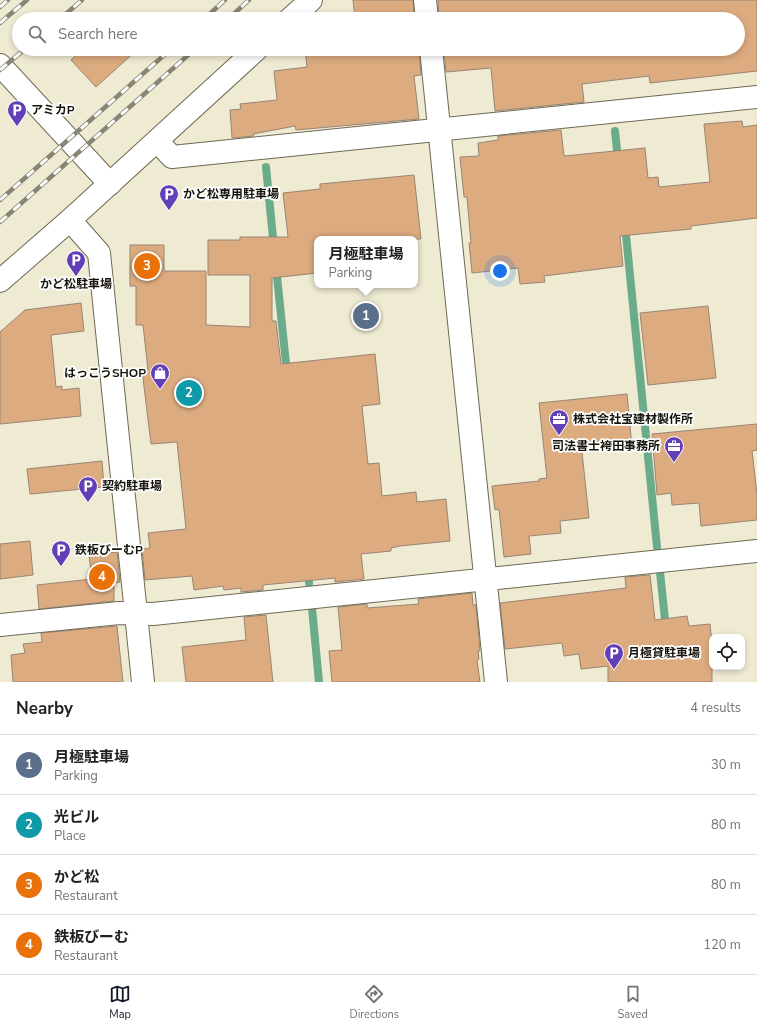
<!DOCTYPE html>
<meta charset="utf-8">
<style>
:root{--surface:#fff;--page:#f6f6f6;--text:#202124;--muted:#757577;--line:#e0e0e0;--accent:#111827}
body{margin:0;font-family:"Nunito Sans","Noto Sans JP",sans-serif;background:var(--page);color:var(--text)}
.controls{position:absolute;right:12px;bottom:12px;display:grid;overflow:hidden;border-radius:8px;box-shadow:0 2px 6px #0003}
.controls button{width:36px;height:36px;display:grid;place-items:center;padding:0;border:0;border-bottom:1px solid var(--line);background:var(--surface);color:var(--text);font:20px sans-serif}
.you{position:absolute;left:500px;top:271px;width:14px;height:14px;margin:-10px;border:3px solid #fff;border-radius:50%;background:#1a73e8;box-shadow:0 0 0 6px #1a73e833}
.badge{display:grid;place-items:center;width:26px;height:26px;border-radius:50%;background:var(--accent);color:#fff;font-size:13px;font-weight:700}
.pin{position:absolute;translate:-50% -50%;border:2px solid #fff;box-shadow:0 1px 4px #0006}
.popup{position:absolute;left:314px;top:236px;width:104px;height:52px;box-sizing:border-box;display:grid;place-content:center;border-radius:8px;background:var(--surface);filter:drop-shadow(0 1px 3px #0005);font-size:13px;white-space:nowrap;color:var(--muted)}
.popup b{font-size:15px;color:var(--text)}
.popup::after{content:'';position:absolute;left:50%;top:100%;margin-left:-8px;border:8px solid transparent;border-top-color:var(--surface)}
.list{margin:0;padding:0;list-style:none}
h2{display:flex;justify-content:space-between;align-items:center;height:52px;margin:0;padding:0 16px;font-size:17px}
h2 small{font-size:13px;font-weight:400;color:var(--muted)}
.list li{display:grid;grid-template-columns:26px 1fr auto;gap:12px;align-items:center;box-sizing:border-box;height:60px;padding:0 16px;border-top:1px solid var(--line)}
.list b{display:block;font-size:15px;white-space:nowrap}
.list p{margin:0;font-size:13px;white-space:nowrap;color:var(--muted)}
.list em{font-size:13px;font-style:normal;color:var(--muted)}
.icon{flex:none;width:22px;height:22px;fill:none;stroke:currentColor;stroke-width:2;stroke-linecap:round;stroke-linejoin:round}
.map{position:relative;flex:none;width:757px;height:682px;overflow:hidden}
.search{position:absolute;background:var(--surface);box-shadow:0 2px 6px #0003;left:12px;right:12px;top:12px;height:44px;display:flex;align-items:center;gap:10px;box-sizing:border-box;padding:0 14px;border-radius:22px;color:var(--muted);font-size:15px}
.sheet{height:292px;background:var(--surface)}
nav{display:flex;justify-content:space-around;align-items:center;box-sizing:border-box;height:56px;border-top:1px solid var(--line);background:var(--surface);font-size:11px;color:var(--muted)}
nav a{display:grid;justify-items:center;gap:2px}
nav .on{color:var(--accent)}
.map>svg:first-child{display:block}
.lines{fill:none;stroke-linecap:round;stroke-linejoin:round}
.stream{stroke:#6aab8c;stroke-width:8}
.building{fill:#dcab7f;stroke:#988575}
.street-casing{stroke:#6e6a54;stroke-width:24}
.secondary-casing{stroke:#6e6a54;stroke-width:24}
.street{stroke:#fff;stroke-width:22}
.secondary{stroke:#fff;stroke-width:22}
.rail-casing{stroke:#898574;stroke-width:4.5}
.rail{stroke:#fff;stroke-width:3;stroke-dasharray:9;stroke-linecap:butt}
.labels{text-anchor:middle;stroke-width:3.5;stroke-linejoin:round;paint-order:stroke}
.poi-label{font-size:12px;font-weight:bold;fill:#15130a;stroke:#fff;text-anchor:start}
</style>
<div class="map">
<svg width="757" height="682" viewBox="0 0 757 682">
<rect width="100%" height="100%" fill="#efead2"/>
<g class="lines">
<g class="stream">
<path d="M 615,131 L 618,160"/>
<path d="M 266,167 L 274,248"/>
<path d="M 625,225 L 657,547"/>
<path d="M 276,267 L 287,373"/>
<path d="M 308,569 L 309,583"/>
<path d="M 660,572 L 666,629"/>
<path d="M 312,608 L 319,682"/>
</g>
</g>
<g class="building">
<path d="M 353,0 L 413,0 L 414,19 L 355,19 Z"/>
<path d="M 438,0 L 757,0 L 757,71 L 650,83 L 649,76 L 582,84 L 584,102 L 495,111 L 491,68 L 446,72 L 444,49 L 738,49 L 738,19 L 439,19 Z"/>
<path d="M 83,49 L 138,49 L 96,87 L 71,60 Z"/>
<path d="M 305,49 L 419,49 L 421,75 L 414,76 L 419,119 L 296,130 L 295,126 L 253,134 L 254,136 L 232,138 L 230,110 L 241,109 L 240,104 L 277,100 L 274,71 L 307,67 Z"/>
<path d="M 742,121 L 743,127 L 757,125 L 757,218 L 691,226 L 691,229 L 620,236 L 623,266 L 544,276 L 545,282 L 520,284 L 518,268 L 472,273 L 469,243 L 471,243 L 467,197 L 464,197 L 460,157 L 479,156 L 478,143 L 498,140 L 498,136 L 561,130 L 564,156 L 645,148 L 648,178 L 658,177 L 659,187 L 710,182 L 704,124 Z"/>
<path d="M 414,175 L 421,239 L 317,239 L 317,273 L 272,278 L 272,321 L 276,321 L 281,364 L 375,354 L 380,404 L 362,406 L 368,464 L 379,463 L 382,496 L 416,492 L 417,502 L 446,499 L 450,541 L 400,546 L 391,548 L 391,551 L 361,554 L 364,579 L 335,582 L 335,578 L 263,585 L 263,590 L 241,592 L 241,588 L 224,590 L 223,586 L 194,590 L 192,576 L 145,580 L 142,549 L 150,548 L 148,533 L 186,529 L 177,442 L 151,444 L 142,370 L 148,370 L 143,325 L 136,325 L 136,286 L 130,286 L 130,245 L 164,245 L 164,271 L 206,271 L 206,325 L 250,327 L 250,275 L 208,275 L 208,240 L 240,240 L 240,237 L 288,237 L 283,193 L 320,189 L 320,184 Z"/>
<path d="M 81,303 L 84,331 L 51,335 L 56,387 L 62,386 L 62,390 L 79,388 L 81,416 L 0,424 L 0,332 L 25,310 Z"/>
<path d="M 708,306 L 716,378 L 648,385 L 640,313 Z"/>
<path d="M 627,394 L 632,447 L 582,452 L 589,518 L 560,521 L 561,533 L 529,536 L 531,554 L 504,557 L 499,509 L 495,510 L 492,486 L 539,481 L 539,479 L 547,478 L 539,403 Z"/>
<path d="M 757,424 L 757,450 L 752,451 L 757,494 L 757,520 L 701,526 L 699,503 L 672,505 L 671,493 L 657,495 L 652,434 Z"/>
<path d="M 102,461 L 104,487 L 30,494 L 27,469 Z"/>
<path d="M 30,541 L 33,575 L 0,579 L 0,544 Z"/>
<path d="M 117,552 L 120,582 L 114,583 L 114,601 L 39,609 L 37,585 L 92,579 L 89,555 Z"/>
<path d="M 650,575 L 655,620 L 687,616 L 689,626 L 710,624 L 712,643 L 712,682 L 608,682 L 608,666 L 581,669 L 579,654 L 564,656 L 562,643 L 505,649 L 500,603 L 626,588 L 625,577 Z"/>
<path d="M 472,593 L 473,605 L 476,605 L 480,651 L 478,651 L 479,659 L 477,660 L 480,682 L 332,682 L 329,651 L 342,650 L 338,607 L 367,604 L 367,608 L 419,604 L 418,599 Z"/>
<path d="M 266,615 L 273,682 L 186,682 L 182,647 L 246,640 L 244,617 Z"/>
<path d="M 117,626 L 123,682 L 13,682 L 11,655 L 25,653 L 23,644 L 42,642 L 41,633 Z"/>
</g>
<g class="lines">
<g class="street-casing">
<g id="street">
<path d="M 425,0 L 427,19"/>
<path d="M 431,49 L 496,682"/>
<path d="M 0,65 L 110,184"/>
<path d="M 157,141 L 172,157 L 757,97"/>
<path d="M 0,625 L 119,613 L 153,614 L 757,551"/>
</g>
</g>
<g class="secondary-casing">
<g id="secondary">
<path d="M 290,19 L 311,0"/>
<path d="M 70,220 L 99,253 L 143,682"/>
<path d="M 0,281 L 70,220 L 257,49"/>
</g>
</g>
<use href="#street" class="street"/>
<use href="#secondary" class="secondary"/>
<g class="rail-casing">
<g id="rail">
<path d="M 0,7 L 8,0"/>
<path d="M 60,19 L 82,0"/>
<path d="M 204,19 L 225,0"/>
<path d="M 228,19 L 249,0"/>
<path d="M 0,23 L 27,0"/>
<path d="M 0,70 L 25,49"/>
<path d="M 0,200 L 171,49"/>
<path d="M 0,222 L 195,49"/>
</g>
</g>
<use href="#rail" class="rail"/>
</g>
<defs>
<g id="parking-pin" transform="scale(1)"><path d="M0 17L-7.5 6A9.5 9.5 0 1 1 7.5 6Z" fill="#623eb7" stroke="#fff"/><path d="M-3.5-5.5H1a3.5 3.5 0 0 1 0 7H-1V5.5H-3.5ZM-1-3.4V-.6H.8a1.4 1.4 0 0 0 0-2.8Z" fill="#fff"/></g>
<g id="shop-pin" transform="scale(1)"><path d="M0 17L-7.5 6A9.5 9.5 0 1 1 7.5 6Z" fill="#623eb7" stroke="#fff"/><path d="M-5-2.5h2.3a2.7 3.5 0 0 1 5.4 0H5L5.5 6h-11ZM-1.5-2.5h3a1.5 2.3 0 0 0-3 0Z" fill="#fff"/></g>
<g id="office-pin" transform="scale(1)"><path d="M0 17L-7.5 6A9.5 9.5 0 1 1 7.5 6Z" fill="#623eb7" stroke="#fff"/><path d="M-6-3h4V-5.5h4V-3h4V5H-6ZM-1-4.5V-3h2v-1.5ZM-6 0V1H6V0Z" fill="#fff"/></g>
</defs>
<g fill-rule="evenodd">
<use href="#parking-pin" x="17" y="110"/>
<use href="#parking-pin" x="169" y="194"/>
<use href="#parking-pin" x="76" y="260"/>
<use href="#shop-pin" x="160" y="373"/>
<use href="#office-pin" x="559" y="419"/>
<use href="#office-pin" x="674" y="446"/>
<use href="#parking-pin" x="88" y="486"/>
<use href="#parking-pin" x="61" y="550"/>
<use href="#parking-pin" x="614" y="653"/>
</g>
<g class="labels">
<g class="poi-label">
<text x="31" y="114">アミカP</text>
<text x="183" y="198">かど松専用駐車場</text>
<text x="76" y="288" text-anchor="middle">かど松駐車場</text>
<text x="146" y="377" text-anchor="end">はっこうSHOP</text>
<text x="573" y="423">株式会社宝建材製作所</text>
<text x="660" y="450" text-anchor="end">司法書士袴田事務所</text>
<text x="102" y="490">契約駐車場</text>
<text x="75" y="554">鉄板びーむP</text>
<text x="628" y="657">月極貸駐車場</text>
</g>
</g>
</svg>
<div class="controls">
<button><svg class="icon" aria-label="locate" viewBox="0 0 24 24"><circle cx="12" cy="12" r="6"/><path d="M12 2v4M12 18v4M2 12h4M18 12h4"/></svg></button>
</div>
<div class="you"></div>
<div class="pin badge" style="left:366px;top:316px;background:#5c6f8a">1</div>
<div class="popup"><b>月極駐車場</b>Parking</div>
<div class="pin badge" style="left:189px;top:393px;background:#0f9aa8">2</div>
<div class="pin badge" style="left:147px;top:266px;background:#e8710a">3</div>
<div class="pin badge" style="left:102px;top:577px;background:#e8710a">4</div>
<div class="search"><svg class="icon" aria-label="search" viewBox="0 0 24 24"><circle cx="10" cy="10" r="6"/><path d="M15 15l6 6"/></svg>Search here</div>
</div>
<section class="sheet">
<h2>Nearby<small>4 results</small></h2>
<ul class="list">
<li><span class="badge" style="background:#5c6f8a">1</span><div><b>月極駐車場</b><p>Parking</p></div><em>30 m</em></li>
<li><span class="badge" style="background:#0f9aa8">2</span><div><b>光ビル</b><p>Place</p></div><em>80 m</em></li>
<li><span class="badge" style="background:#e8710a">3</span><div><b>かど松</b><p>Restaurant</p></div><em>80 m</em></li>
<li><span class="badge" style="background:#e8710a">4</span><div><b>鉄板びーむ</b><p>Restaurant</p></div><em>120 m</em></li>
</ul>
</section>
<nav>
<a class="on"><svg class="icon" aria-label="map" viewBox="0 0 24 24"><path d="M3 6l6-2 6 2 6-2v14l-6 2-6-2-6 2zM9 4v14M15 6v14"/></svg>Map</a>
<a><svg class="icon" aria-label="directions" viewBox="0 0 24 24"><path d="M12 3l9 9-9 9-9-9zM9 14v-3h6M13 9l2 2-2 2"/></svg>Directions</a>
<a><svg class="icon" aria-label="saved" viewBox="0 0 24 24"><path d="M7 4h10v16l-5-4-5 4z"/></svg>Saved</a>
</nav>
